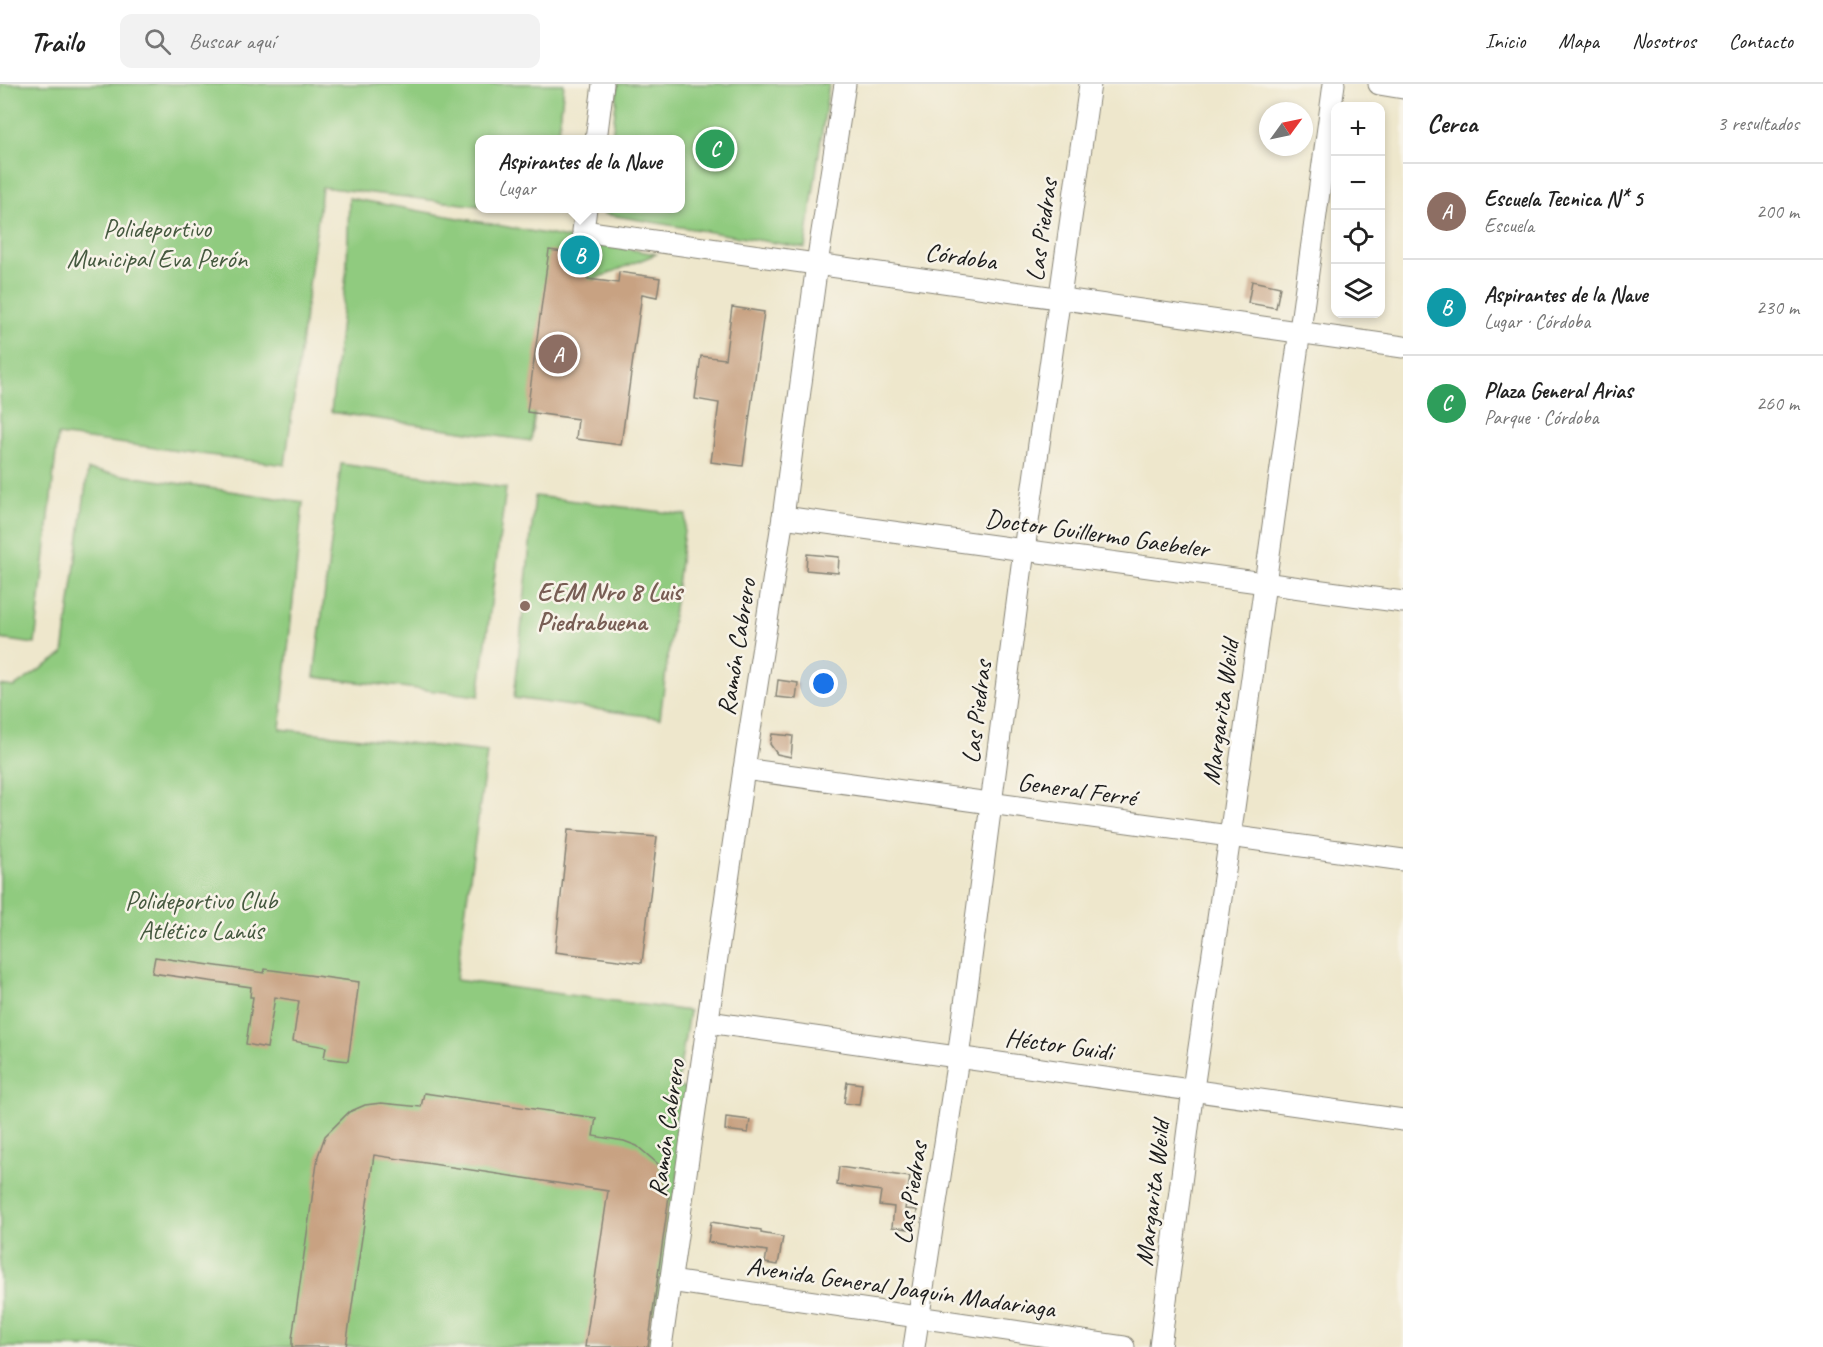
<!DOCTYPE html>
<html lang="es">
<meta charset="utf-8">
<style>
:root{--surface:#fff;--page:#f2f2f2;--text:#222;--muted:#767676;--line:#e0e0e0;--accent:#7c3aed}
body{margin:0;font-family:Caveat,sans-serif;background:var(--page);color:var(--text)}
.controls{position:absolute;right:18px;top:18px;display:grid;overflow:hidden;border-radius:12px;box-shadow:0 3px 9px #0003}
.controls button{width:54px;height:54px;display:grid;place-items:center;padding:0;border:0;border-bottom:2px solid var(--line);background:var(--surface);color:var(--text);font:30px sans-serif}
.compass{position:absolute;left:1259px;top:18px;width:54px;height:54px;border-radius:50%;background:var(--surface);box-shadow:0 3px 9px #0003;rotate:57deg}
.you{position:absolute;left:824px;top:600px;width:21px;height:21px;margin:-15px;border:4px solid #fff;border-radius:50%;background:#1a73e8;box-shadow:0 0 0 9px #1a73e833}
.badge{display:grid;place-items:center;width:39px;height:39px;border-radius:50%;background:var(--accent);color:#fff;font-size:20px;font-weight:700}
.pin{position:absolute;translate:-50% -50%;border:3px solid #fff;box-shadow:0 2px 6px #0006}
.popup{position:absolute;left:475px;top:51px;width:210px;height:78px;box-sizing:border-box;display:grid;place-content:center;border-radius:12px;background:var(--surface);filter:drop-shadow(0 2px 4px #0005);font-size:20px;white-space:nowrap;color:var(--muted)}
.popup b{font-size:22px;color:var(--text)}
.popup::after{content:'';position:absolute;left:50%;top:100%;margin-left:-12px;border:12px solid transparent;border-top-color:var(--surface)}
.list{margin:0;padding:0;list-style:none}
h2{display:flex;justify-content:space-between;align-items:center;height:78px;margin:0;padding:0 24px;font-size:26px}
h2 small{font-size:20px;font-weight:400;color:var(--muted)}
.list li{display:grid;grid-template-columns:39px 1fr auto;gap:18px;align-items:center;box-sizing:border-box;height:96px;padding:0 24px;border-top:2px solid var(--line)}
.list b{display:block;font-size:22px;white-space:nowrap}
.list p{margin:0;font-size:20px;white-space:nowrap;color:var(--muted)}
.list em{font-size:20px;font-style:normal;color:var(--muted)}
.icon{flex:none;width:33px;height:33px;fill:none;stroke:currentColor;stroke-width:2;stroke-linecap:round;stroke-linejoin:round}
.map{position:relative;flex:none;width:1403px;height:1263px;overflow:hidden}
header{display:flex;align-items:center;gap:36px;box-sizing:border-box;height:84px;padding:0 30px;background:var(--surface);border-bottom:2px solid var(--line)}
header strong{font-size:28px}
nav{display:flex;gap:33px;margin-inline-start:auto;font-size:21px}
.search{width:420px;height:54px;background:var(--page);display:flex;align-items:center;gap:15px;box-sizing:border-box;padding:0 21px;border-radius:12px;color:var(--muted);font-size:22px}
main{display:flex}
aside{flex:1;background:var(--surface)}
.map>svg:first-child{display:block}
.green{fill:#90cb7f;stroke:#56744e;stroke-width:1.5}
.building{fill:#c8a282}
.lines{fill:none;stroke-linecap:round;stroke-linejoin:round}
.minor-casing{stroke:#858274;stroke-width:23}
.minor{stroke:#fff;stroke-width:21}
.education-dot{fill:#8d6e63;stroke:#f7f3e8;stroke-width:2}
.labels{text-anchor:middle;stroke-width:5;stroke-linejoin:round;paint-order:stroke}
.park-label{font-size:26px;fill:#45593f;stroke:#f7f3e8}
.street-label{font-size:26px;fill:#1c1c1c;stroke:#f7f3e8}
.education-label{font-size:26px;font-weight:bold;fill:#785e54;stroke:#f7f3e8;text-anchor:start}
</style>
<header>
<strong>Trailo</strong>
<div class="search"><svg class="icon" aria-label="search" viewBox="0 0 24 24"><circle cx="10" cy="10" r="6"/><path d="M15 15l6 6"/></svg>Buscar aquí</div>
<nav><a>Inicio</a><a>Mapa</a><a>Nosotros</a><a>Contacto</a></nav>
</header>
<main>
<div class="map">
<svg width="1403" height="1263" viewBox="0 0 1403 1263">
<rect width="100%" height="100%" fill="#f7f3e8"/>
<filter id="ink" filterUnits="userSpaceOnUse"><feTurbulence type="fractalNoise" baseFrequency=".0167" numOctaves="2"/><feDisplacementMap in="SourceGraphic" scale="12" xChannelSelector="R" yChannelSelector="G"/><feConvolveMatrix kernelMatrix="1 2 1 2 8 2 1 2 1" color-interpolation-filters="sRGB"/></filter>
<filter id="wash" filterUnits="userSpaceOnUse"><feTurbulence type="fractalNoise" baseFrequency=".008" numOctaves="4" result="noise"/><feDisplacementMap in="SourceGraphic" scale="24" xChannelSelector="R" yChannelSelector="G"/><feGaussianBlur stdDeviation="1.35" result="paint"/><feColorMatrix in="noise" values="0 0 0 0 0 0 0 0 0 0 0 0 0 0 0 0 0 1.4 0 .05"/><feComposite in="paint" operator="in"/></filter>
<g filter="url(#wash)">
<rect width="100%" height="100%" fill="#eee7cc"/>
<g class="green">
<path d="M 0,0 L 564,0 L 558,55 L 480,56 L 479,122 L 322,103 L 285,381 L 58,351 L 35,560 L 0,555 Z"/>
<path d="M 618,0 L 829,0 L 805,164 L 604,130 L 605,125 L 680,124 L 680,56 L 612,55 Z"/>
<path d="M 349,114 L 656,170 L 551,213 L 531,357 L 331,328 L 347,181 Z"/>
<path d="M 341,380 L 506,404 L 479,612 L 314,593 Z"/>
<path d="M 88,386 L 303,418 L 280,645 L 487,668 L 456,896 L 689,927 L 677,1003 L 690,1004 L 655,1263 L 0,1263 L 0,601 L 14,603 L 63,570 Z"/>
<path d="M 535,412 L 686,431 L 660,634 L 514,614 Z"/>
</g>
<g id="blocks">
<g class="building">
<path d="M 549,166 L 591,172 L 588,195 L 618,199 L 619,188 L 660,194 L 657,213 L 642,210 L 621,361 L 576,355 L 578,335 L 527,328 Z"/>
<path d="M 1252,197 L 1280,203 L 1276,224 L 1248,219 Z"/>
<path d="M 732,223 L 764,228 L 743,382 L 711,378 L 719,319 L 695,315 L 701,272 L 725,275 Z"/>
<path d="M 807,470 L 839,473 L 838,489 L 806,486 Z"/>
<path d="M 778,596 L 798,599 L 796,615 L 776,613 Z"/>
<path d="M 772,650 L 793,652 L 791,673 L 777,670 L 770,660 Z"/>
<path d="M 568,746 L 657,753 L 642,879 L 555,868 Z"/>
<path d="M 155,873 L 264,889 L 265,885 L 359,898 L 348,977 L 324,974 L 326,963 L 293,957 L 299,917 L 275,913 L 267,964 L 246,960 L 253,913 L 250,913 L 251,903 L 152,889 Z"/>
<path d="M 847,998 L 862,1000 L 859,1021 L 844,1019 Z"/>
<path d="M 424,1009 L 596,1034 L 593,1052 L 624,1057 L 637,1062 L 658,1080 L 669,1112 L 648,1263 L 585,1263 L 608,1107 L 374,1071 L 346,1263 L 292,1263 L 292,1255 L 318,1072 L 325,1052 L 349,1028 L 365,1021 L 381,1019 L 421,1023 Z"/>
<path d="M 726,1033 L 750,1036 L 748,1049 L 725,1046 Z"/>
<path d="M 839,1083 L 910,1093 L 905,1125 L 917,1126 L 915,1146 L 892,1143 L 894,1123 L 879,1121 L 881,1107 L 837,1101 Z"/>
<path d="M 711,1138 L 761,1146 L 761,1149 L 783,1153 L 778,1181 L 765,1179 L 767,1167 L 708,1158 Z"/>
</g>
</g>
</g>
<g filter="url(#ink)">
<use href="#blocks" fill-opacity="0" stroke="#858274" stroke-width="1.5"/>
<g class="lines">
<g class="minor-casing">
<g id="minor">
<path d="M 1379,0 L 1403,4"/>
<path d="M 596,56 L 603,0"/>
<path d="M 586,124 L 583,147 L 1403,263"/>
<path d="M 783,433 L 1403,518"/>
<path d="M 744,685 L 1403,776"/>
<path d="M 708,938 L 1403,1036"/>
<path d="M 670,1197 L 1124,1263"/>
<path d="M 661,1263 L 744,685 L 783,433 L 817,180 L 845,0"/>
<path d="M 914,1263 L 958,974 L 1024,466 L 1090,0"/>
<path d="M 1160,1263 L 1193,1005 L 1230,753 L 1334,0"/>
</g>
</g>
<use href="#minor" class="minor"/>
</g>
</g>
<circle class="education-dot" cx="525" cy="522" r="6"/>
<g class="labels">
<g class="park-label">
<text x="157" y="153">Polideportivo<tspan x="157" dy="30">Municipal Eva Perón</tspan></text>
<text x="201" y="825">Polideportivo Club<tspan x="201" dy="30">Atlético Lanús</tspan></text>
</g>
<g class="street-label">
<text transform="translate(1041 146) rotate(-82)" y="9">Las Piedras</text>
<text transform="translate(961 172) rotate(8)" y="9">Córdoba</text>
<text transform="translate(1097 449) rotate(8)" y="9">Doctor Guillermo Gaebeler</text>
<text transform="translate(736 563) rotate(-81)" y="9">Ramón Cabrero</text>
<text transform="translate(976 628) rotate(-83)" y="9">Las Piedras</text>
<text transform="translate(1220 628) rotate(-82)" y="9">Margarita Weild</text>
<text transform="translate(1077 705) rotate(8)" y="9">General Ferré</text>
<text transform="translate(1059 960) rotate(8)" y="9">Héctor Guidi</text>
<text transform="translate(666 1044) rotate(-82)" y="9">Ramón Cabrero</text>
<text transform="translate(910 1109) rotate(-81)" y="9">Las Piedras</text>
<text transform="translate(1152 1109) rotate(-83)" y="9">Margarita Weild</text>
<text transform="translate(901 1203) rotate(8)" y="9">Avenida General Joaquín Madariaga</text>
</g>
<g class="education-label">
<text x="537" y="516">EEM Nro 8 Luis<tspan x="537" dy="30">Piedrabuena</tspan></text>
</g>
</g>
</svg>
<div class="controls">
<button>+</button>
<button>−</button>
<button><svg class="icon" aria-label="locate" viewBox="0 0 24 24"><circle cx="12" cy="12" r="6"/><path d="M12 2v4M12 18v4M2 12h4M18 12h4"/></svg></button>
<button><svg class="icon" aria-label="layers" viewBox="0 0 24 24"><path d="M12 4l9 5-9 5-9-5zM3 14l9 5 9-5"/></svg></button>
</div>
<svg class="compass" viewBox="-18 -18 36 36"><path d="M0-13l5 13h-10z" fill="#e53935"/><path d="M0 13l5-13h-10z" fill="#767676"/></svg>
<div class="you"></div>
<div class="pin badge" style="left:558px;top:270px;background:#8d6e63">A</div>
<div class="pin badge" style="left:580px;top:171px;background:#0f9aa8">B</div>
<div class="popup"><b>Aspirantes de la Nave</b>Lugar</div>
<div class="pin badge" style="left:715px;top:65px;background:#2e9e5b">C</div>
</div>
<aside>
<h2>Cerca<small>3 resultados</small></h2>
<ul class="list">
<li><span class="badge" style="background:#8d6e63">A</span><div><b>Escuela Tecnica N* 5</b><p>Escuela</p></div><em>200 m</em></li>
<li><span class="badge" style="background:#0f9aa8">B</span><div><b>Aspirantes de la Nave</b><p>Lugar · Córdoba</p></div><em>230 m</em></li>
<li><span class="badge" style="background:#2e9e5b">C</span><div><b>Plaza General Arias</b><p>Parque · Córdoba</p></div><em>260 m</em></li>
</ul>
</aside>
</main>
